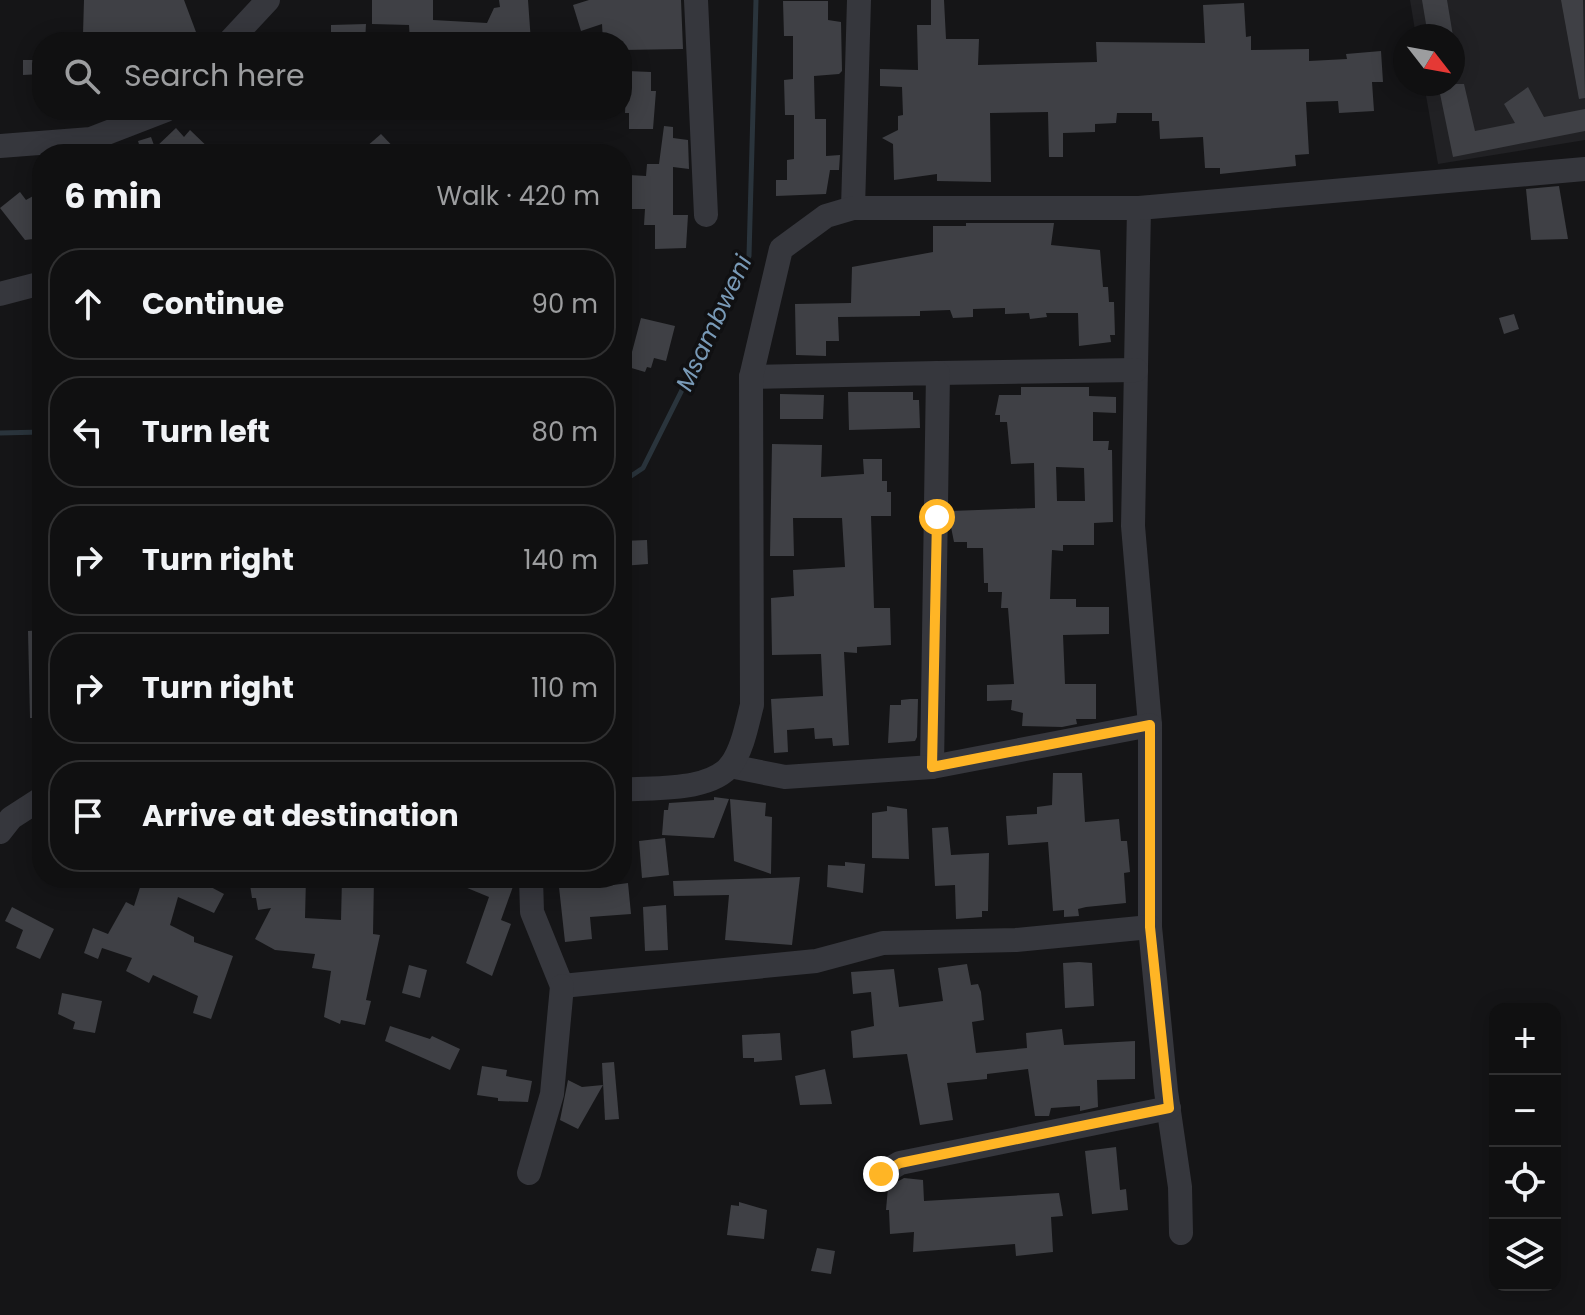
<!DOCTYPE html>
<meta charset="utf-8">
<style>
:root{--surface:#101011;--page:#19191a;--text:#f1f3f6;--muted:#9c9d9f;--line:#303031}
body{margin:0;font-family:Poppins,sans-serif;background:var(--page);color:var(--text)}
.controls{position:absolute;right:24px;bottom:24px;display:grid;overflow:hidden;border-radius:16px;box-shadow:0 4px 20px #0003}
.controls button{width:72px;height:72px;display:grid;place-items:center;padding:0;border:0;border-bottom:2px solid var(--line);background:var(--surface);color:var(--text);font:40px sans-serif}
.compass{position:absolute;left:1393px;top:24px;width:72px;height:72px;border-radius:50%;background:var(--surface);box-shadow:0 4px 20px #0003;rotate:121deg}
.stop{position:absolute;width:24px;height:24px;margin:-18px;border:6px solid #ffb525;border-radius:50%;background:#fff}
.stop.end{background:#ffb525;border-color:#fff;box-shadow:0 2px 8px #0008}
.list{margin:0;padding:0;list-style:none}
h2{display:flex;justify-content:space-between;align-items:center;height:104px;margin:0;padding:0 32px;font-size:34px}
h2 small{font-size:26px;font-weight:400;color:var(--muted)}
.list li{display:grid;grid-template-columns:52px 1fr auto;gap:24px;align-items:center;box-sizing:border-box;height:112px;margin:0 16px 16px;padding:0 16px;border:2px solid var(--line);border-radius:32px}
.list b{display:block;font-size:30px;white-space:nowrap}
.list em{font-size:26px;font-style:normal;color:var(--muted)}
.icon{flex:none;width:44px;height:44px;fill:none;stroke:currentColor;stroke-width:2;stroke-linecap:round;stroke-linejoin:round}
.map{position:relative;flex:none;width:1585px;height:1315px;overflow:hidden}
.search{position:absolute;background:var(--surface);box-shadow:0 4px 20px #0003;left:32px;top:32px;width:600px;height:88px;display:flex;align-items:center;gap:20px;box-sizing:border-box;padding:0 28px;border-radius:32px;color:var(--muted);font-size:30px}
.panel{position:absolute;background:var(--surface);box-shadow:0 4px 20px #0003;left:32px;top:144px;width:600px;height:744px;border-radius:32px}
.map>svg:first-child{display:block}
.built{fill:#212124}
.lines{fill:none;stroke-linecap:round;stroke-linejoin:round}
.stream{stroke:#2a343c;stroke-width:5}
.building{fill:#3f4045;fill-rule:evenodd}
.minor{stroke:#36373d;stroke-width:24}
.route{stroke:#ffb525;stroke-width:10}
.labels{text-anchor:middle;stroke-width:7;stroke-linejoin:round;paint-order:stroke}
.water-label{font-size:24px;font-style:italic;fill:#799ab7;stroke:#101012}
</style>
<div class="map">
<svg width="1585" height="1315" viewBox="0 0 1585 1315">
<rect width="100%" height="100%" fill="#151517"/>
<path class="built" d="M 1410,0 L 1585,0 L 1585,140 L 1438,164 L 1424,84 L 1453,84 L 1453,36 L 1416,36 Z"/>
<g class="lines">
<g class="stream">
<path d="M 0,433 L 42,432"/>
<path d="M 622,482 L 643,468 L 749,256 L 756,0"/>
</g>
</g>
<g class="building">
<path d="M 84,0 L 184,0 L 196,32 L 169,42 L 103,42 L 103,35 L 83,34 Z"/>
<path d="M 372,0 L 433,0 L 433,20 L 487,23 L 494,8 L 500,7 L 499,0 L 528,0 L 531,42 L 410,42 L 409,25 L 372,24 Z"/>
<path d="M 589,0 L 681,0 L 683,49 L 622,50 L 622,42 L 603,42 L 602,24 L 581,31 L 573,5 Z"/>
<path d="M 931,0 L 944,0 L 946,39 L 979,39 L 978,65 L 1097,62 L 1096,42 L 1205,43 L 1203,5 L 1244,3 L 1246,37 L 1251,36 L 1251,50 L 1309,49 L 1309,61 L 1347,59 L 1346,54 L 1381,51 L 1383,82 L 1372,82 L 1374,111 L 1339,113 L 1338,101 L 1306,102 L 1309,154 L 1295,155 L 1296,166 L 1220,174 L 1220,168 L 1205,168 L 1203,137 L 1160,139 L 1159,121 L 1152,121 L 1152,113 L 1117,113 L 1116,123 L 1095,124 L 1095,132 L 1063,133 L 1063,157 L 1049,157 L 1048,112 L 990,113 L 991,182 L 937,181 L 937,174 L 894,180 L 893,144 L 882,138 L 898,130 L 898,116 L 903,115 L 902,87 L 880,86 L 880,69 L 918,70 L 917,25 L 931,25 Z"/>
<path d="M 1422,0 L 1447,0 L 1453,36 L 1428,36 Z"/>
<path d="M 1561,0 L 1583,0 L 1585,98 L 1579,99 Z"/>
<path d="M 783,1 L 828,1 L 828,20 L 841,22 L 842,71 L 839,74 L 814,76 L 815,119 L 826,119 L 826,156 L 840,155 L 839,170 L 830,170 L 826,194 L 776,196 L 776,180 L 787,180 L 787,160 L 794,159 L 794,115 L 785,115 L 784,80 L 793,79 L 793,36 L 784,36 Z"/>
<path d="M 366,24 L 365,42 L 331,42 L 331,25 Z"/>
<path d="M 23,60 L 42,60 L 42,74 L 23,75 Z"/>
<path d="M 627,71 L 651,72 L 651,91 L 656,91 L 653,129 L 629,129 L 629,113 L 625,113 Z"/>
<path d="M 1438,84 L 1464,84 L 1475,131 L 1515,123 L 1504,104 L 1528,87 L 1544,117 L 1585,109 L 1585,131 L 1453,157 Z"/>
<path d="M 664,126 L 673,127 L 673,138 L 688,140 L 689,169 L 673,167 L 673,215 L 688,215 L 686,248 L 655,249 L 655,225 L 644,225 L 645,209 L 629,209 L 629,175 L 646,176 L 647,164 L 659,164 Z"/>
<path d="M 176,128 L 184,137 L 190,130 L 215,154 L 142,154 L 138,141 L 151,137 L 155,148 Z"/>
<path d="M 381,134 L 400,154 L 358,154 Z"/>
<path d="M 1559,186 L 1568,239 L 1531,240 L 1526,189 Z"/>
<path d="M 42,191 L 42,238 L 25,240 L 0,208 L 20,192 L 26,200 Z"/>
<path d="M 966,223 L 1054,223 L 1051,245 L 1100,250 L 1103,287 L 1108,287 L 1109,302 L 1114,302 L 1115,335 L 1110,335 L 1111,342 L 1079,346 L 1078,313 L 1046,313 L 1047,317 L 1030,319 L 1029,313 L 1005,314 L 1005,308 L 973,309 L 973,317 L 953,318 L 950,310 L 920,311 L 920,316 L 838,317 L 839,341 L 826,341 L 826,356 L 796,355 L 795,304 L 851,303 L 852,267 L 933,252 L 933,226 L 966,226 Z"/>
<path d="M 1514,314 L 1519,329 L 1504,334 L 1499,318 Z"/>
<path d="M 641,318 L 675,326 L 666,361 L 654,358 L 651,368 L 647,367 L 645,372 L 628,367 Z"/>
<path d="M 1021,387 L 1089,387 L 1089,396 L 1116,397 L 1116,413 L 1093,412 L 1093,441 L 1109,441 L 1108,450 L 1112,450 L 1113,522 L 1094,523 L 1094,545 L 1063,545 L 1063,551 L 1052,550 L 1050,599 L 1076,599 L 1076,607 L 1109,607 L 1109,634 L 1063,635 L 1065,684 L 1096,684 L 1096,719 L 1076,719 L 1077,724 L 1062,727 L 1022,726 L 1023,713 L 1011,710 L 1012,700 L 987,701 L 987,685 L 1014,684 L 1008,608 L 1001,608 L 1002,592 L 988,592 L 988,583 L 984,583 L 983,548 L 967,548 L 967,542 L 954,542 L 951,527 L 951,511 L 1035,508 L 1034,463 L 1011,464 L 1007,422 L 1000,422 L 1000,415 L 995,415 L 999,395 L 1021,395 ZM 1056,467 L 1084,468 L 1085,501 L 1057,501 Z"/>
<path d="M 848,392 L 913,392 L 913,400 L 919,400 L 920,428 L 849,430 Z"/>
<path d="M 780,394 L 824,395 L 823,419 L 780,419 Z"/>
<path d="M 772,444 L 822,445 L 821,477 L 864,474 L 863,459 L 882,459 L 882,481 L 887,481 L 887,492 L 891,492 L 891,516 L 871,516 L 874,608 L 890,608 L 891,645 L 857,647 L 857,653 L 844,652 L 849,745 L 833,746 L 832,738 L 815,739 L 814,728 L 787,730 L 788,752 L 774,753 L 771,699 L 823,696 L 821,654 L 772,655 L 771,598 L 794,596 L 793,570 L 845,567 L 842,518 L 793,518 L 794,556 L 770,556 Z"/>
<path d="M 647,540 L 648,564 L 622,566 L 622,541 Z"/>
<path d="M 42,630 L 42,718 L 30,718 L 28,631 Z"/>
<path d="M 910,699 L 918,699 L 917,737 L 915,741 L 888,743 L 890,705 L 901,705 L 901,700 Z"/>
<path d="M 1053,773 L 1082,773 L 1085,822 L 1119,819 L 1121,841 L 1127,841 L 1130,872 L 1124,873 L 1126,903 L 1086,907 L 1078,909 L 1079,916 L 1064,917 L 1064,910 L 1053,911 L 1048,842 L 1008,845 L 1006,816 L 1037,814 L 1037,807 L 1052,805 Z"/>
<path d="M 714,797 L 729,799 L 714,838 L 662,835 L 664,810 L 668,810 L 669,803 L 714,800 Z"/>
<path d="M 730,799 L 766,803 L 765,816 L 772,817 L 771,874 L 734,861 Z"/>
<path d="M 887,806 L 907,809 L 909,859 L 872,858 L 872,813 L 887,811 Z"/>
<path d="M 948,827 L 951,855 L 989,853 L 988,911 L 982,911 L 982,917 L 956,919 L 955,885 L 935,886 L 932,828 Z"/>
<path d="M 665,838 L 669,875 L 642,878 L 639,841 Z"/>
<path d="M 845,862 L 865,864 L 863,893 L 827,887 L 828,865 L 845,866 Z"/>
<path d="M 800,877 L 792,945 L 725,940 L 729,895 L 674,896 L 673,881 Z"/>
<path d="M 143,878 L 194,878 L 224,894 L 214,913 L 178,897 L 170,925 L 194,937 L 194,942 L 233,956 L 211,1019 L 193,1013 L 198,996 L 153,975 L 149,983 L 126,971 L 132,958 L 102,948 L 98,959 L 84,953 L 93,928 L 108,934 L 126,902 L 134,906 Z"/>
<path d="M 249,878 L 306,878 L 305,918 L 341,920 L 342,878 L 374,878 L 373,934 L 380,935 L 366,1000 L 371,1001 L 365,1025 L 341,1020 L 340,1024 L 324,1017 L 331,971 L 312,968 L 315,954 L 275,950 L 255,939 L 271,908 L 258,910 L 256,898 L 252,898 Z"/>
<path d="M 443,878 L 516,878 L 501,920 L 511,924 L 492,976 L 466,963 L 489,897 Z"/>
<path d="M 558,878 L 590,878 L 591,888 L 628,883 L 631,914 L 590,917 L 592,939 L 565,942 Z"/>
<path d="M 666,905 L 668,950 L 645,951 L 643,907 Z"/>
<path d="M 12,907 L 54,929 L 40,959 L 16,948 L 23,930 L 5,921 Z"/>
<path d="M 1079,962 L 1092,963 L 1094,1006 L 1065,1008 L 1063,963 Z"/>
<path d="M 967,964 L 971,985 L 978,984 L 981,992 L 984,1020 L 972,1022 L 976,1053 L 1027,1048 L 1026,1033 L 1062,1029 L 1064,1045 L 1135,1041 L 1135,1079 L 1097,1080 L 1098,1107 L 1080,1111 L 1080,1106 L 1051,1108 L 1049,1116 L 1035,1116 L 1028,1069 L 987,1074 L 987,1079 L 947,1083 L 953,1120 L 920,1125 L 907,1054 L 853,1058 L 851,1031 L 874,1026 L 871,992 L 853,994 L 851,972 L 894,969 L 899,1007 L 943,1001 L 938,968 Z"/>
<path d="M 409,965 L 427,970 L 420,998 L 402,993 Z"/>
<path d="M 62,993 L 102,1001 L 95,1033 L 73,1029 L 75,1022 L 58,1014 Z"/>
<path d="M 390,1026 L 430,1039 L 432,1036 L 460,1049 L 450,1070 L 385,1041 Z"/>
<path d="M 780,1033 L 782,1060 L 754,1062 L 754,1058 L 743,1058 L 742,1035 Z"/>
<path d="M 614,1062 L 619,1119 L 605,1120 L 602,1063 Z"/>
<path d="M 482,1066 L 507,1070 L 506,1076 L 532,1081 L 528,1102 L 498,1101 L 498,1098 L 477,1095 Z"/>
<path d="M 825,1069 L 832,1104 L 800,1105 L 795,1076 Z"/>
<path d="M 568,1080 L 582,1087 L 603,1085 L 578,1129 L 560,1120 Z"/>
<path d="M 1116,1147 L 1120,1190 L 1126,1189 L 1128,1210 L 1092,1214 L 1085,1151 Z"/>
<path d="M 904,1178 L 923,1180 L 924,1201 L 1059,1193 L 1063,1216 L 1051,1217 L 1053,1252 L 1016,1256 L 1015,1244 L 913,1252 L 914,1232 L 890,1234 L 889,1210 L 886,1210 L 888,1187 Z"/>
<path d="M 739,1202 L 767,1210 L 764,1239 L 727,1235 L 731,1205 L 739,1206 Z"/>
<path d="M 817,1248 L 835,1251 L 831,1274 L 811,1271 Z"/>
</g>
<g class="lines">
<g class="minor">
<path d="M 696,0 L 706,215"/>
<path d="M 229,42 L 268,0"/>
<path d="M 0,146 L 91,139 L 166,110"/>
<path d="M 853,208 L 859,0"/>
<path d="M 1139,208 L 1133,526 L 1150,725 L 1150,927 L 1166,1091 L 1180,1187 L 1181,1233"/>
<path d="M 0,294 L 42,283"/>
<path d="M 938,373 L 1136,370"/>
<path d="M 751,377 L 938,373 L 932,767"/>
<path d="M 730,766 L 785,777 L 932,767 L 1150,725"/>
<path d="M 622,790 C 653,787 710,792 731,765 C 743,748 747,724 752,705 L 751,377 L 781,249 L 826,216 L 853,208 L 1139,208 L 1585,169"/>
<path d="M 0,832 L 11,818 L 42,798"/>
<path d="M 531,878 L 532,912 L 562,986 L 816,961 L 883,943 L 1016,940 L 1150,927"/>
<path d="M 529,1173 L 552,1094 L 562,986"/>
<path d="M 881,1174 L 900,1163 L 1169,1108"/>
</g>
</g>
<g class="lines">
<path class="route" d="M 881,1174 L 900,1163 L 1169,1108 L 1150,927 L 1150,725 L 932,767 L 937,517"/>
</g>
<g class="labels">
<g class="water-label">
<text transform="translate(714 323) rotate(-65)" y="8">Msambweni</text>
</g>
</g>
</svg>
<div class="controls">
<button>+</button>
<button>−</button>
<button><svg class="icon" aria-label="locate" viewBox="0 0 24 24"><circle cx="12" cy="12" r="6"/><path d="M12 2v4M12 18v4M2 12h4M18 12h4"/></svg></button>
<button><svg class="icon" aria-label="layers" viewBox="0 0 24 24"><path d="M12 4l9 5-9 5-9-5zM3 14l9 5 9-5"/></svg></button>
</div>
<svg class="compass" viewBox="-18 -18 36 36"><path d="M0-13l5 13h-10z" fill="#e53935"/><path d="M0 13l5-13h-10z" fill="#9c9d9f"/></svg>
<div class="stop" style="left:937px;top:517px"></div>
<div class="stop end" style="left:881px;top:1174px"></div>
<div class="search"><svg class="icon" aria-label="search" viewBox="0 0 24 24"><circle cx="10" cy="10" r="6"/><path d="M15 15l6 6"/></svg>Search here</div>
<section class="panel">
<h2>6 min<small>Walk · 420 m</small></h2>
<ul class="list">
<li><svg class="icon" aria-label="ahead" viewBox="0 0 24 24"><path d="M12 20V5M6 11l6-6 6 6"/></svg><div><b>Continue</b></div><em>90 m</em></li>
<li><svg class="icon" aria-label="left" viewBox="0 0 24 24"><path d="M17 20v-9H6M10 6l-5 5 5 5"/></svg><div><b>Turn left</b></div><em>80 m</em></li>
<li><svg class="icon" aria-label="right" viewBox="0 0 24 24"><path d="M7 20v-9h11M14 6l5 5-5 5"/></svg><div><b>Turn right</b></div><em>140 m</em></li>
<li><svg class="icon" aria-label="right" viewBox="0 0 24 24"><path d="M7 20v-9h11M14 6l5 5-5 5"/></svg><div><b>Turn right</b></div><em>110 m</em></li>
<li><svg class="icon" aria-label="arrive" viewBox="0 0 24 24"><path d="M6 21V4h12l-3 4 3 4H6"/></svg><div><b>Arrive at destination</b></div></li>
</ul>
</section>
</div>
